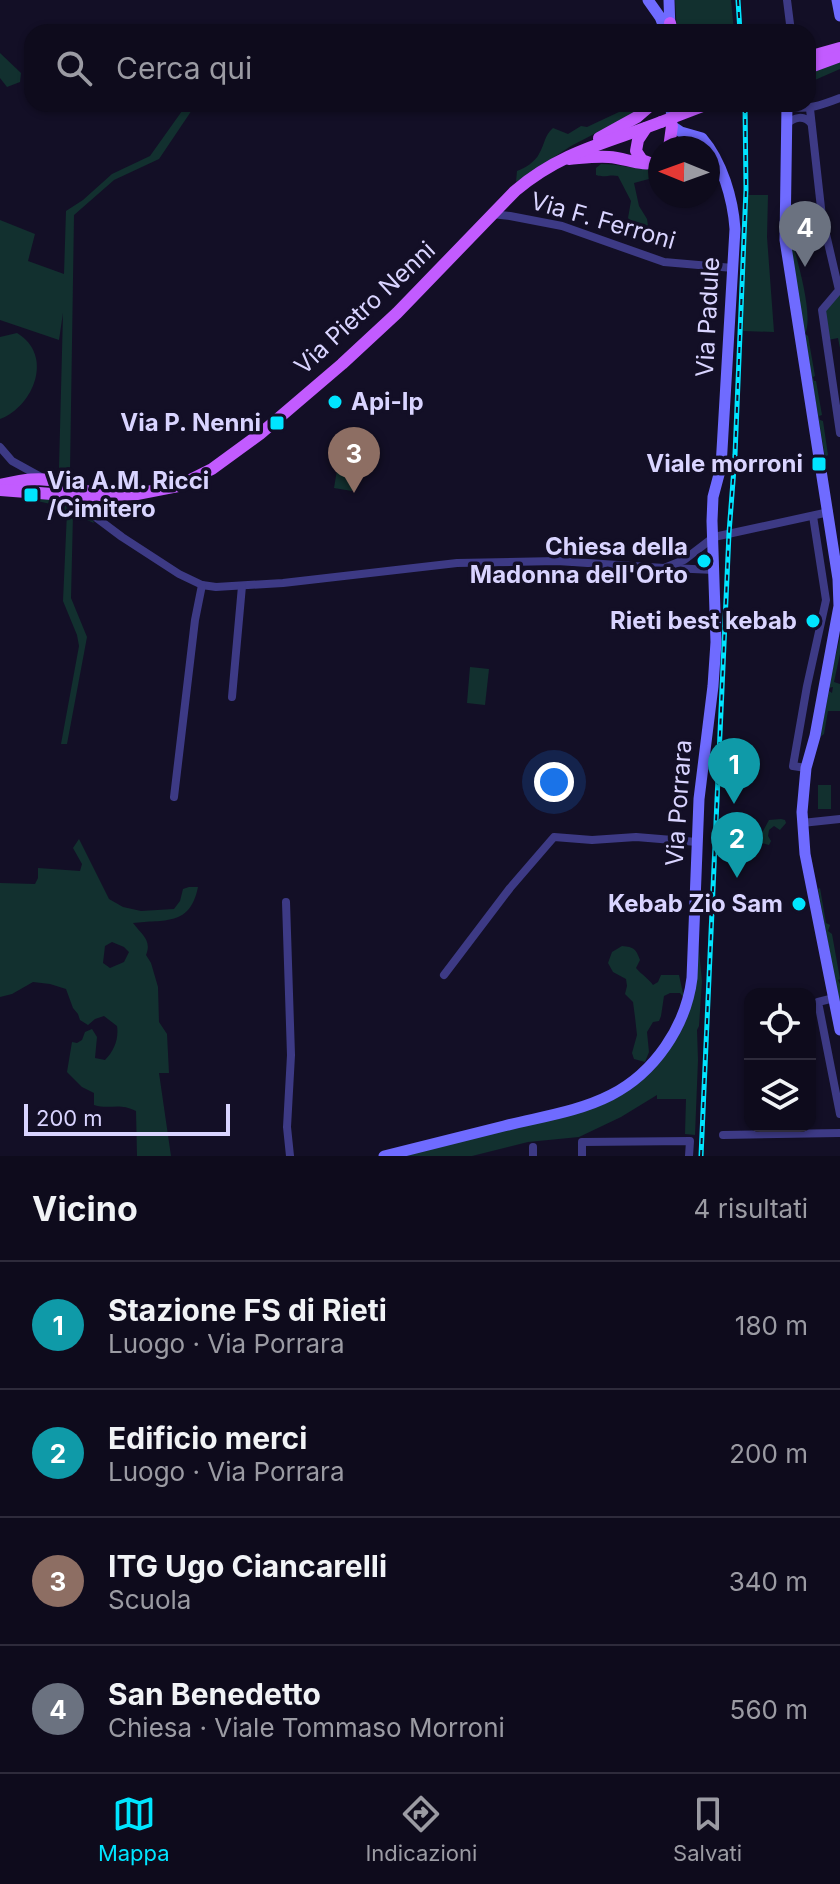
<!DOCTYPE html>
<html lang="it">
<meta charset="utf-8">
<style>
:root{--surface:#0e0b1c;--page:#171425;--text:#f1f3f6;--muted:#9b9ba3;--line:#2e2b3b;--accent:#00e5ff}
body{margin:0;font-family:Inter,sans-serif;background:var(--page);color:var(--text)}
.controls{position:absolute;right:24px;bottom:24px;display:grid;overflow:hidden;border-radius:16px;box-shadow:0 2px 6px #0004}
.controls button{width:72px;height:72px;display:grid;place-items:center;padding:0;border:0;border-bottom:2px solid var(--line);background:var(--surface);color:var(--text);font:40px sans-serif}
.compass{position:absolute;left:648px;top:136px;width:72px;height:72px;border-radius:50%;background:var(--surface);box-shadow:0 2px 6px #0004;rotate:271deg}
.scale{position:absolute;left:24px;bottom:20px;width:206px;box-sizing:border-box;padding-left:8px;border:4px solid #d9d4ff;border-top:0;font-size:22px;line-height:28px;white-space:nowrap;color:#d9d4ff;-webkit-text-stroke:6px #130f26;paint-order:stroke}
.you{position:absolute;left:554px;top:782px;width:28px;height:28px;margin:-20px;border:6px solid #fff;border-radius:50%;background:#1a73e8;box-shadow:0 0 0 12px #1a73e833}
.badge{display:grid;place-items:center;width:52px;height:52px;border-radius:50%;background:var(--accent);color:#fff;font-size:26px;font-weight:700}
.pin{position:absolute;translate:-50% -66px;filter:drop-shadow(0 2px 4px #0008)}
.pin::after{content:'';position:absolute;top:42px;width:28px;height:24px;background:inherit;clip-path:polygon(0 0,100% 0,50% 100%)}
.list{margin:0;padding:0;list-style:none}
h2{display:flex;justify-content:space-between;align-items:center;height:104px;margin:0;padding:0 32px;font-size:34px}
h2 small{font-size:26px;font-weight:400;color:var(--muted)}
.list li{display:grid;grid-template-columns:52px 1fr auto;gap:24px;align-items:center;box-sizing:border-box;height:128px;padding:0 32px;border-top:2px solid var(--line)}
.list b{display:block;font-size:30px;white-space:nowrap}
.list p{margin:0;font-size:26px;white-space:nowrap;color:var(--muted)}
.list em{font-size:26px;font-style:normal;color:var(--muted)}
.icon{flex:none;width:44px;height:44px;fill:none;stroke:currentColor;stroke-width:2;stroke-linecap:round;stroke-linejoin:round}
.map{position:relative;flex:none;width:840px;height:1156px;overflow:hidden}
.search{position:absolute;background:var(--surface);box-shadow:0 2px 6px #0004;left:24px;right:24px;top:24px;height:88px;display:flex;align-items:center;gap:20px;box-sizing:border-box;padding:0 28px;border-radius:24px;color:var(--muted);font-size:30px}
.sheet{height:616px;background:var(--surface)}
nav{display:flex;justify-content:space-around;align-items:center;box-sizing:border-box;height:112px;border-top:2px solid var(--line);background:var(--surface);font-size:22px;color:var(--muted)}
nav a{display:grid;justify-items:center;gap:4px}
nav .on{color:var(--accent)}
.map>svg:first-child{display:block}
.green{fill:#12302f;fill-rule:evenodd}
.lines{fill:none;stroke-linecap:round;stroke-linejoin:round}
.street{stroke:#3d3a85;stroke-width:8}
.secondary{stroke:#6f6bff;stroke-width:11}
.primary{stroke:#c25bff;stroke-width:12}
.rail-casing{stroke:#00e5ff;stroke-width:5}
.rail{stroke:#130f26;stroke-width:2;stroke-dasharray:6;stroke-linecap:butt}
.primary-bridge{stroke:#c25bff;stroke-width:12}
.poi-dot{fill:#00e5ff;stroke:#130f26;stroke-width:3}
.labels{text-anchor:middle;stroke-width:7;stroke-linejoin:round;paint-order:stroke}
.street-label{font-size:24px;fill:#d9d4ff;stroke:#130f26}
.poi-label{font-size:24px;font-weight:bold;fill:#d9d4ff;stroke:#130f26;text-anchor:end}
</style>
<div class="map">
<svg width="840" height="1156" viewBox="0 0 840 1156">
<rect width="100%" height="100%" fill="#130f26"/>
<g class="green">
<path d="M 675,0 L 731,0 L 734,32 L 677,32 Z"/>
<path d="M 0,53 L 21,73 L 20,82 L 7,87 L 0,78 Z"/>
<path d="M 840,61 L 840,69 L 808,83 L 808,71 Z"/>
<path d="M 187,104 L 196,104 L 159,159 L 114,180 L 74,215 L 70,471 L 59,468 L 63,313 L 59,340 L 0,320 L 0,220 L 35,234 L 28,261 L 64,274 L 66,211 L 83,200 L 112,174 L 150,156 Z"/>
<path d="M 636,104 L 647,104 L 642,109 L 571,146 L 516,182 L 517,171 C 525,168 535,162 539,154 C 545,144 544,136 553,128 L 568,134 L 581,126 L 587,127 Z"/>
<path d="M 601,164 C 621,164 641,171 660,169 L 660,176 L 634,183 L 639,206 L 647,219 L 648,226 C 640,227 633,224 628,218 L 631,201 L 618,176 C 610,174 604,178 596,175 L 596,168 Z"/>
<path d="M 748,195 L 768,195 L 767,237 L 774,332 L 743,331 Z"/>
<path d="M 788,237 L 791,237 C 797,259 814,316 805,334 L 808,336 L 815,376 L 813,377 L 814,381 L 816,381 L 822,415 L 819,416 L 820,420 L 823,421 L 828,455 L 825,457 Z"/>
<path d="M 840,290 L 840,348 L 838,338 L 828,340 L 822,310 Z"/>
<path d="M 17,333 C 54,355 34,406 0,419 L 0,337 Z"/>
<path d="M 340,452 L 358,455 L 352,491 L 334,488 Z"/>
<path d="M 23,498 L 69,499 L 89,511 L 94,523 L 73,514 L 71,598 L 87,637 L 67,744 L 61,744 L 79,646 L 77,635 L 63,601 L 67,512 L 60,506 Z"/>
<path d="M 840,637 L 840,654 L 834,682 L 840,684 L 840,711 L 828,711 L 824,734 L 820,737 L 829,691 L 832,693 L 833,687 L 828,688 Z"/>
<path d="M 470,667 L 489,669 L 485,705 L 467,703 Z"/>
<rect x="818" y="785" width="13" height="24"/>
<path d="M 781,819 L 785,820 L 786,823 L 780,830 L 774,826 L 769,830 L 768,836 L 771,841 L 769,845 L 758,842 L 755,836 L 763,831 L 769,820 Z"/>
<path d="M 79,839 L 109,899 L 123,907 L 141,911 L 174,909 L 180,901 L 183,889 L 189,887 L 198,887 C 190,927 164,919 133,923 C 142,935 152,940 146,955 L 151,963 L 158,987 L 159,1022 L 167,1034 L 169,1073 L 159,1073 L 171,1156 L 137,1156 L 136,1111 C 118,1102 111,1110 94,1105 L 94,1093 L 82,1087 L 67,1072 L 72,1042 L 77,1043 L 82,1040 L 85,1032 L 92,1029 L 97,1037 L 95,1058 L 105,1060 C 114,1051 119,1039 117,1026 L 104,1016 L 95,1019 L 88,1025 L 80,1020 L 78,1014 L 73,1008 L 66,989 L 50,984 L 33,982 L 12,994 L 0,997 L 0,883 L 35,884 L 38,878 L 38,868 L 80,871 L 82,864 L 73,848 ZM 112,942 L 124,947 L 129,952 L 124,962 L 110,968 L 103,963 L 105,946 Z"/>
<path d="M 820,888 L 826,923 L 830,925 L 828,931 L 832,934 L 840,979 L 838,980 L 840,984 L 840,1009 L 818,889 Z"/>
<path d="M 698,941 L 702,981 L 699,1026 L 697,1030 L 698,1060 L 695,1135 L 685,1134 L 686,1099 L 657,1099 L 657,1095 L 621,1117 L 579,1137 L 528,1142 L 472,1156 L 389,1156 L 588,1104 L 633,1081 L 678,1026 Z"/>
<path d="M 622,946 C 634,947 636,949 640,960 L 636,968 C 642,975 648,978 653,985 L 658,982 L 661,975 L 679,975 L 684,998 L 680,993 L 670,993 L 664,996 L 661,1016 L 659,1021 L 653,1022 L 647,1032 L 649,1052 L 645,1062 L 634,1059 L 632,1053 L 637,1035 L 635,1017 L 633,1002 L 625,994 L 627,986 L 626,979 L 613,972 L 608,963 L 612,952 Z"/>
</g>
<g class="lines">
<g class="street">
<path d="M 787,0 L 791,32"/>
<path d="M 787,106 C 806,111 822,105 840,98"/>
<path d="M 810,109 L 822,217 L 839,290 L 822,310 L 840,433"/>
<path d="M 787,124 C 794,117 804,115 811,123"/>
<path d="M 492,214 L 510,216 L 562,226 L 664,262 L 733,268"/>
<path d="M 0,447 L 12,461 L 41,477"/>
<path d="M 70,498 L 122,537 L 179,574 L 202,585 L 216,587 L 283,583 L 457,563 L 557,561 L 664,568 L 684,560 L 714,537 L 829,512"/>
<path d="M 671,568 L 714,570"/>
<path d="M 232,697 L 242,586"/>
<path d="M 806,768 L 793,766 L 807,686 L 826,600 L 813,516"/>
<path d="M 174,797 L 195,620 L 202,585"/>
<path d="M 802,823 L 840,819"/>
<path d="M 286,902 L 291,1055 L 287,1127 L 290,1156"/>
<path d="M 444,975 L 510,888 L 554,837 L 592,840 L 636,837 L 697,842"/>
<path d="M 834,998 L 818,1002 L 840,1114"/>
<path d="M 723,1135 L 840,1133"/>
<path d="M 533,1156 L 533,1147"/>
<path d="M 582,1156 L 582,1142 L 690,1141 L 689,1156"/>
</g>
<g class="secondary">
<path d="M 648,0 L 660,17 L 666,32"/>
<path d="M 669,0 L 670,31"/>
<path d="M 837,0 L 840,16"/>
<path d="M 787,104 L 785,240 L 838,579 L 839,606 L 836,622 L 815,736 L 806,768 L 802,812 L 805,854 L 840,1030"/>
<path d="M 384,1156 C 424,1146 464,1136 504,1126 C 539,1117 578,1112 611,1095 C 654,1073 686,1027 692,978 L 699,799 L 713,686 L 716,642 L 712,521 L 713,497 L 721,467 L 735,229 C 733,199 722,161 702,138 L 681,132 L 672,126 L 671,104"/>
</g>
<g class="primary">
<path d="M 670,23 L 672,32"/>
<path d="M 808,57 L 840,48"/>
<path d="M 808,68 L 840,56"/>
<path d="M 646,128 L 638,140 L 636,151 L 642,160 L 650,163"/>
<path d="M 599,138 L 637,117 L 652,104"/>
<path d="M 669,148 L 672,126"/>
<path d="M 569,159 C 582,158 595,156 609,157 C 627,158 642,168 660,161"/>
<path d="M 0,485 C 19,481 39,476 59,482 C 70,485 80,490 90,492"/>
<path d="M 0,490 L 78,496 L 137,494 L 178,486 L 212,469 L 260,434 L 342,364 L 397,313 L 515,191 C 562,151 607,143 661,122"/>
</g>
<g class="rail-casing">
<g id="rail">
<path d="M 738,0 L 740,32"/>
<path d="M 701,1156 L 729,533 L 735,455 L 746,189 L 745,104"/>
</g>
</g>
<use href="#rail" class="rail"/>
<path class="primary-bridge" d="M 661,122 L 708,104"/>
</g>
<g class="poi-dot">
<circle cx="335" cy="402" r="8"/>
<rect x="269" y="415" width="16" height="16" rx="4"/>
<rect x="811" y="456" width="16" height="16" rx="4"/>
<rect x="23" y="487" width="16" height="16" rx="4"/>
<circle cx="704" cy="561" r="8"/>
<circle cx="813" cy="621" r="8"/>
<circle cx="799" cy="904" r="8"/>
</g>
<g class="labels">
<g class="street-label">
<text transform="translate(603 221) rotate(16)" y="8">Via F. Ferroni</text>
<text transform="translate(365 308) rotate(-43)" y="8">Via Pietro Nenni</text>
<text transform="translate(708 317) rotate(-87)" y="8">Via Padule</text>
<text transform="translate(679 803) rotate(-86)" y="8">Via Porrara</text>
</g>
<g class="poi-label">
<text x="351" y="410" text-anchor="start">Api-Ip</text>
<text x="261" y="431">Via P. Nenni</text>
<text x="803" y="472">Viale morroni</text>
<text x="47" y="489" text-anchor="start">Via A.M. Ricci<tspan x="47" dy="28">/Cimitero</tspan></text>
<text x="688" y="555">Chiesa della<tspan x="688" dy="28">Madonna dell'Orto</tspan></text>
<text x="797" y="629">Rieti best kebab</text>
<text x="783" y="912">Kebab Zio Sam</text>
</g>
</g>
</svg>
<div class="controls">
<button><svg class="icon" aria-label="locate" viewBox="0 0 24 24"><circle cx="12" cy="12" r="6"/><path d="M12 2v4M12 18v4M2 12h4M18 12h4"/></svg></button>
<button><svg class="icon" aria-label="layers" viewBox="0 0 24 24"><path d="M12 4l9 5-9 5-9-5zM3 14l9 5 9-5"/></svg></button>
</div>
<svg class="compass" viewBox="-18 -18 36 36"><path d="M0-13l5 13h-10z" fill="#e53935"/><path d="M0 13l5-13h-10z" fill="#9b9ba3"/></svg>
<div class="scale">200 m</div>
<div class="you"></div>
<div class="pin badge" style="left:734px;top:804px;background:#0f9aa8">1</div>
<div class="pin badge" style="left:737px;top:878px;background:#0f9aa8">2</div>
<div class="pin badge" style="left:354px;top:493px;background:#8d6e63">3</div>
<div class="pin badge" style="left:805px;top:267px;background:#6b7280">4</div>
<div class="search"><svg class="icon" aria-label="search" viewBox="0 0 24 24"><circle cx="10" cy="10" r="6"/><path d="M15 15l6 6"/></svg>Cerca qui</div>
</div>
<section class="sheet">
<h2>Vicino<small>4 risultati</small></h2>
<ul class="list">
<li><span class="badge" style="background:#0f9aa8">1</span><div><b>Stazione FS di Rieti</b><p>Luogo · Via Porrara</p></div><em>180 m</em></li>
<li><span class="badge" style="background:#0f9aa8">2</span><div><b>Edificio merci</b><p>Luogo · Via Porrara</p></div><em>200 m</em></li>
<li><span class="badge" style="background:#8d6e63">3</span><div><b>ITG Ugo Ciancarelli</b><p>Scuola</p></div><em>340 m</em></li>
<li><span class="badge" style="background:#6b7280">4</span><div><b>San Benedetto</b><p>Chiesa · Viale Tommaso Morroni</p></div><em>560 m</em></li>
</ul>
</section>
<nav>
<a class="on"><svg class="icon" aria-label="map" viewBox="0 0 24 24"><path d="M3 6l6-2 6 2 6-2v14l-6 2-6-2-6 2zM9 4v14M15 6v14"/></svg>Mappa</a>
<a><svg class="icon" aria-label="directions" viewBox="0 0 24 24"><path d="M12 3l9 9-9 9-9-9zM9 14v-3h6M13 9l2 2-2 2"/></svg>Indicazioni</a>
<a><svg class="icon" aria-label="saved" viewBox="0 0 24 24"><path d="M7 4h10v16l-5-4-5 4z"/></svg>Salvati</a>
</nav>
